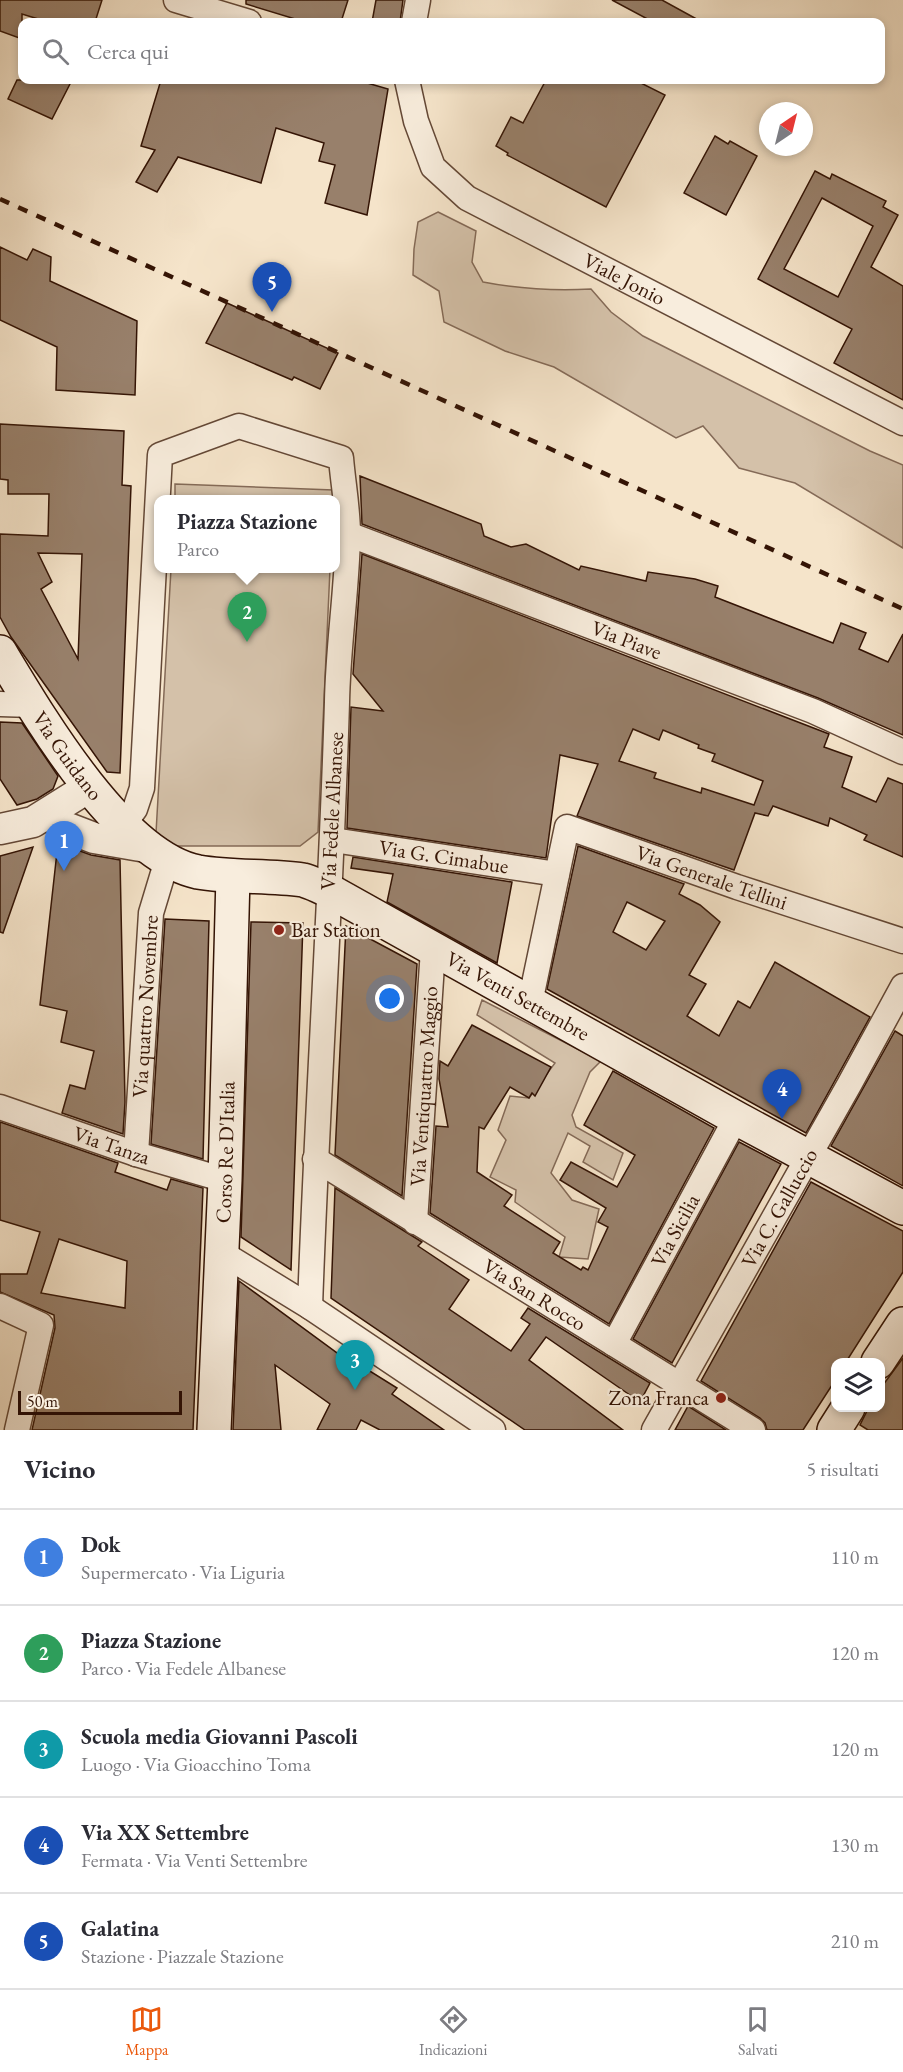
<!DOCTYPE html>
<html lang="it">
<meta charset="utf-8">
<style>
:root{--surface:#fff;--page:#f7f7f7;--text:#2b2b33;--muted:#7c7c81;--line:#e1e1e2;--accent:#ea580c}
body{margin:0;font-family:"EB Garamond",serif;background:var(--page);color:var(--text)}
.controls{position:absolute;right:18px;bottom:18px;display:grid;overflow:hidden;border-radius:12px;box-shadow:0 3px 9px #0003}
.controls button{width:54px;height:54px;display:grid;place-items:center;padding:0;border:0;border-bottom:2px solid var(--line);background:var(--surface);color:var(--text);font:30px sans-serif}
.compass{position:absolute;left:759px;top:102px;width:54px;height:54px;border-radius:50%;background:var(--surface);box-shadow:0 3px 9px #0003;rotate:35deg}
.scale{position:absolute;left:18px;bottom:15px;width:164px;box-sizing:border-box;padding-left:6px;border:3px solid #341405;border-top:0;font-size:16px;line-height:21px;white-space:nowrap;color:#341405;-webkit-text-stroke:4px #f8eddd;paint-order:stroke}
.you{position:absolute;left:390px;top:999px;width:21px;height:21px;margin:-15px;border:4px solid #fff;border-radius:50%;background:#1a73e8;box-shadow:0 0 0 9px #1a73e833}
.badge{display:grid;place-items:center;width:39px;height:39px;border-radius:50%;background:var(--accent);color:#fff;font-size:20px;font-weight:700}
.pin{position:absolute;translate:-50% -50px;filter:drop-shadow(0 2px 3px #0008)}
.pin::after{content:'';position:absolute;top:32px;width:21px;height:18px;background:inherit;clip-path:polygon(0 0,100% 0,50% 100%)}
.popup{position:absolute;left:154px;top:495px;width:186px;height:78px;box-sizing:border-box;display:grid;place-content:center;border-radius:12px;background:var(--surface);filter:drop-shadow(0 2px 4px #0005);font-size:20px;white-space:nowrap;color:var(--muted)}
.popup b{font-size:22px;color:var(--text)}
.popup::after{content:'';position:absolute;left:50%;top:100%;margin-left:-12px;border:12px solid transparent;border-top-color:var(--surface)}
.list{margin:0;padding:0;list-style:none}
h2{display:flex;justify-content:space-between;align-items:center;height:78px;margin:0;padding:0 24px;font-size:26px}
h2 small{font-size:20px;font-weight:400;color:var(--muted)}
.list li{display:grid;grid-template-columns:39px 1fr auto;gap:18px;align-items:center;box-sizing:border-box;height:96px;padding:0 24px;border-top:2px solid var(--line)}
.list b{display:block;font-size:22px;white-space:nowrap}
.list p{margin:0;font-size:20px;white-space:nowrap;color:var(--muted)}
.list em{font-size:20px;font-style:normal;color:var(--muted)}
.icon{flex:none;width:33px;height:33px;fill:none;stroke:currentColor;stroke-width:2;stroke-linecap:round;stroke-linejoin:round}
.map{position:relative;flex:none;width:903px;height:1430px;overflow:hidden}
.search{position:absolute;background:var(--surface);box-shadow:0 3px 9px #0003;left:18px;right:18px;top:18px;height:66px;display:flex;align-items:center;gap:15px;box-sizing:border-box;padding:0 21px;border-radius:12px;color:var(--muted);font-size:22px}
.sheet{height:558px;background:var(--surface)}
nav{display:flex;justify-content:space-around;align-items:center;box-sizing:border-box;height:84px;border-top:2px solid var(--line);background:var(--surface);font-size:16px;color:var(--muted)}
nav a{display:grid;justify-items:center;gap:3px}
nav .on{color:var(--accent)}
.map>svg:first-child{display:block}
.green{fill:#d4c1a9;stroke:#846a57;stroke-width:1.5}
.building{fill:#98806b;stroke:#341405;stroke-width:1.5;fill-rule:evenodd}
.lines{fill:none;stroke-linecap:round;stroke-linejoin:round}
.minor-casing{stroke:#644836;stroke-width:27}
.tertiary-casing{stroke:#644836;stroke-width:33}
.secondary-casing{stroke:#341405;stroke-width:36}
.minor{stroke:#f8eddd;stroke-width:24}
.tertiary{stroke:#f8eddd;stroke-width:30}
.secondary{stroke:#f8eddd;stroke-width:33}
.rail{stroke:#341405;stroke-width:4.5;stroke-dasharray:10 10;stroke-linecap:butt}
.poi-dot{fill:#8f2418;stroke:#f8eddd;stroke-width:2}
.labels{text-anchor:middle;stroke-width:4.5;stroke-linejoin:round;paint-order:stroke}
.street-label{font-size:21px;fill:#341405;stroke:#f8eddd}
.poi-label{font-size:21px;fill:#341405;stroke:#f8eddd;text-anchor:start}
</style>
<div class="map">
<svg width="903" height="1430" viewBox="0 0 903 1430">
<rect width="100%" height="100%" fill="#f5e4ca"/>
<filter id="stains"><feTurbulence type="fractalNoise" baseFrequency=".00333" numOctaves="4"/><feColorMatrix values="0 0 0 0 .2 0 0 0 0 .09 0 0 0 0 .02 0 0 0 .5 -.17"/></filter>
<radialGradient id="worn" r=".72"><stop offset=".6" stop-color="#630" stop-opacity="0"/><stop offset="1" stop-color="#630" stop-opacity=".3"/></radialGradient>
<g class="green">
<path d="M 438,212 L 476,231 L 472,262 L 483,282 C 519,289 554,291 591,289 L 611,312 L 643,336 L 870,451 L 903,465 L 903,548 L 795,483 L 739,468 L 703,426 L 676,438 L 554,367 L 505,351 L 444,322 L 439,291 L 413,275 L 414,249 L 418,222 Z"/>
<path d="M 175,484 L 333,490 L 333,499 L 175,500 Z"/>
<path d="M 171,569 L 330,569 L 318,832 L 300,846 L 175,846 L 156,833 Z"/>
<path d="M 482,1000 L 601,1061 L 590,1072 L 572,1115 L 576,1127 L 623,1153 L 613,1180 L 583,1162 L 590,1146 L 568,1133 L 551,1173 L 572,1200 L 599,1209 L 588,1259 L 559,1257 L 565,1237 L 515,1202 L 516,1190 L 490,1177 L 506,1140 L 498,1130 L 510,1096 L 529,1098 L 555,1063 L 477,1015 Z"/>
</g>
<g class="building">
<path d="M 0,0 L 102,0 L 95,22 L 48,22 L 22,14 L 22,39 L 0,31 Z"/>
<path d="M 246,0 L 348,0 L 341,22 L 305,22 L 246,4 Z"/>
<path d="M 376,0 L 403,0 L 400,22 L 372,22 Z"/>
<path d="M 612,0 L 662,0 L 702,22 L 653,22 Z"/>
<path d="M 17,80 L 72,80 L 52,119 L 8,99 Z"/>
<path d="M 161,80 L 357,80 L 388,89 L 367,215 L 325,203 L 335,165 L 319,161 L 324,143 L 276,128 L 261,183 L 178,157 L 157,192 L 136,182 L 155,150 L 141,146 Z"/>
<path d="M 546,80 L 635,80 L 665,95 L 606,207 L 507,155 L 508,153 L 496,146 L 511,117 L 523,123 Z"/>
<path d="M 715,136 L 728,144 L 730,141 L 757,156 L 726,215 L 684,193 Z"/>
<path d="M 815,171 L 830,179 L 832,174 L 886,201 L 883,207 L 898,215 L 871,267 L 903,286 L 903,400 L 834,363 L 852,329 L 758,279 ZM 822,198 L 873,226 L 838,297 L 784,269 Z"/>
<path d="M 0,247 L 27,260 L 33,249 L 51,257 L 50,281 L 137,321 L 135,395 L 56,390 L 57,347 L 0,320 Z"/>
<path d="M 227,303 L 338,353 L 320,389 L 294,377 L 292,380 L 206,343 Z"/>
<path d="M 0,424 L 124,431 L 122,485 L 131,486 L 120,773 L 107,772 L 11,637 L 0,617 L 0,534 L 48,536 L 49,494 L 8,494 L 8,480 L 0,479 ZM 38,553 L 82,554 L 78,659 L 41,589 L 52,582 Z"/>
<path d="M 360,476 L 481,524 L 484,536 L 511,547 L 526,544 L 579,570 L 581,566 L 646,581 L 648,572 L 695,579 L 718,586 L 715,597 L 833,643 L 841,623 L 866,633 L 859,649 L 888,662 L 903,634 L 903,735 L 818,698 L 362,524 Z"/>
<path d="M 362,554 L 829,734 L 824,747 L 852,757 L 842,787 L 876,802 L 888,778 L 903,784 L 903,857 L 864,840 L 867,835 L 830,818 L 828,826 L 773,806 L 768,816 L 755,813 L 734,870 L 577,816 L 598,764 L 560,755 L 546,858 L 347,828 L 351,707 L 383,711 L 353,674 ZM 633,729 L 659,740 L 663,730 L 699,745 L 698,748 L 715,754 L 712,761 L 763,781 L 754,805 L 702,788 L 701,793 L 654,778 L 656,773 L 619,761 Z"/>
<path d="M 0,722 L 22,723 L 58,776 L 53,789 L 37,799 L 17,805 L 0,779 Z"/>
<path d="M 58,843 L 91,855 L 120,860 L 125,1102 L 123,1134 L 62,1113 L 70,1085 L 85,1089 L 94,1051 L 61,1042 L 67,1011 L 40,1005 Z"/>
<path d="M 578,846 L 684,884 L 679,894 L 700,905 L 720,922 L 689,975 L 706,984 L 687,1016 L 719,1036 L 738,1001 L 750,1008 L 775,962 L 870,1017 L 806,1133 L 547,989 ZM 627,902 L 665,921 L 646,950 L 613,932 Z"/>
<path d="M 33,847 L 3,933 L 0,932 L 0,856 Z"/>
<path d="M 353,857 L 512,882 L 497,963 L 387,902 L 393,874 L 351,868 Z"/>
<path d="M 165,919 L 209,921 L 203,1159 L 151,1144 Z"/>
<path d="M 251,922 L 303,923 L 291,1270 L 241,1237 Z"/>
<path d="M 346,926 L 417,964 L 402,1196 L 335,1155 Z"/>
<path d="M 472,1025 L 551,1067 L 535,1096 L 532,1093 L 529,1098 L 510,1087 L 484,1129 L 479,1127 L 477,1172 L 512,1195 L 504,1206 L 560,1242 L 553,1253 L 581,1270 L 583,1267 L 588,1270 L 608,1227 L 598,1222 L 606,1208 L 560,1180 L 571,1162 L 617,1187 L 635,1155 L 584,1125 L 613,1071 L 714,1128 L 609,1324 L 430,1213 L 436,1126 L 448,1127 L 439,1079 L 440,1061 L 448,1066 Z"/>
<path d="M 895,1031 L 903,1036 L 903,1186 L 831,1146 Z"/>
<path d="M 0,1122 L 118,1163 L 115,1172 L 167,1190 L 171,1179 L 203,1188 L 193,1430 L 32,1430 L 55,1328 L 54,1315 L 0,1292 L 0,1274 L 27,1274 L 40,1232 L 0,1220 ZM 59,1239 L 127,1261 L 125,1308 L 41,1293 Z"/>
<path d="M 739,1142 L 781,1164 L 672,1363 L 633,1339 Z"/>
<path d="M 811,1182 L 903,1231 L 903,1272 L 846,1362 L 836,1362 L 836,1379 L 803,1430 L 767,1430 L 765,1423 L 760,1418 L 701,1381 Z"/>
<path d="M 335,1188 L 422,1242 L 418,1246 L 469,1280 L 449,1309 L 511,1351 L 530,1324 L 521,1318 L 528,1308 L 650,1383 L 640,1402 L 546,1337 L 529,1360 L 623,1430 L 525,1430 L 331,1298 Z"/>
<path d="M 239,1281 L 340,1355 L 341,1353 L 397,1388 L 392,1394 L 444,1430 L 380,1430 L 361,1420 L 356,1430 L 317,1430 L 330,1404 L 275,1365 L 281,1430 L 233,1430 Z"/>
<path d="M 903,1358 L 903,1430 L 868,1430 L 860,1425 L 869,1407 L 880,1407 L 880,1389 Z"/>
<path d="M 688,1406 L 726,1430 L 675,1430 Z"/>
</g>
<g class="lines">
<g class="minor-casing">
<g id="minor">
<path d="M 176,0 L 249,22"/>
<path d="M 414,22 L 418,0"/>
<path id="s1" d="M 407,80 L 416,121 L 433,167 L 467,198 L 903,423"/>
<path id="s2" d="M 348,534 L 813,711 L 903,752"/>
<path d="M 0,704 L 32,705"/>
<path d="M 124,824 L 135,809 L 142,788 L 160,455 L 239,426 L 341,458 C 343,483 348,509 348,535 C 347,590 338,646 337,702 C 331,904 317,1105 310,1307"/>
<path id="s3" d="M 333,840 L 557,874"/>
<path id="s4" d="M 530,1003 L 567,827 L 737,887 L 903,941"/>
<path id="s5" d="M 0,1107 L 136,1154 L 225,1180"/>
<path id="s6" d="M 136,1154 L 151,913 L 167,860"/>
<path id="s7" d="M 315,1159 L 753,1430"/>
<path id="s8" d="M 415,1222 L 433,949"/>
<path d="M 222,1253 L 310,1307 L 493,1430"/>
<path d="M 0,1306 L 41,1325 L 17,1430"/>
<path id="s9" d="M 614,1344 L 736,1118"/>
<path id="s10" d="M 654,1430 L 849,1085 L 903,986"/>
</g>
</g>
<g class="tertiary-casing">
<g id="tertiary">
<path d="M 60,825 L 94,838 L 146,847"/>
<path d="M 0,829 L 33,822 L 89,787"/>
</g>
</g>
<g class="secondary-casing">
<g id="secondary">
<path id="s11" d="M 0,652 C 39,717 120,856 198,872 C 232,878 268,875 303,880 C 311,882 320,887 328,890 L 736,1118 L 903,1208"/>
<path d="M 878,1362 L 903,1324"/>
<path id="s12" d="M 214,1430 L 225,1180 L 233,876"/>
<path d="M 834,1430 L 848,1408"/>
</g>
</g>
<use href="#minor" class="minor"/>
<use href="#tertiary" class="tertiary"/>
<use href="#secondary" class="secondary"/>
<path class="rail" d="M 0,199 L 903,609"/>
</g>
<g class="poi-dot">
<circle cx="279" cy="930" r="6"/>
<circle cx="721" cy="1398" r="6"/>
</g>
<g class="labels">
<g class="street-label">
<text dy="7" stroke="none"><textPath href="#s1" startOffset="314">Viale Jonio</textPath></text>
<text dy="7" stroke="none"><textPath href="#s2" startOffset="298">Via Piave</textPath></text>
<text dy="7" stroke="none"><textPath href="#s11" startOffset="124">Via Guidano</textPath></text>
<text transform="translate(332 811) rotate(-87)" y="7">Via Fedele Albanese</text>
<text dy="7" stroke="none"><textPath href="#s3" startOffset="112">Via G. Cimabue</textPath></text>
<text dy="7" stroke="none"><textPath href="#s4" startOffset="333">Via Generale Tellini</textPath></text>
<text dy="7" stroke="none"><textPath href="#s11" startOffset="652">Via Venti Settembre</textPath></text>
<text dy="7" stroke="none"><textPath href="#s6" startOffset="148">Via quattro Novembre</textPath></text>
<text dy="7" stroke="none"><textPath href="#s8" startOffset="136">Via Ventiquattro Maggio</textPath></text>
<text dy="7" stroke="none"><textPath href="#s5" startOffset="118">Via Tanza</textPath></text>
<text dy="7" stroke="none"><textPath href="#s12" startOffset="278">Corso Re D'Italia</textPath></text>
<text dy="7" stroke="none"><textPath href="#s10" startOffset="255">Via C. Galluccio</textPath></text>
<text dy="7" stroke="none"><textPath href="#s9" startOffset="129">Via Sicilia</textPath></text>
<text dy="7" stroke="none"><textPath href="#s7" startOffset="258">Via San Rocco</textPath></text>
</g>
<g class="poi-label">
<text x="291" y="937">Bar Station</text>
<text x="709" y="1405" text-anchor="end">Zona Franca</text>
</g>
</g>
<rect width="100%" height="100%" filter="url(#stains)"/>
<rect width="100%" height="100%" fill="url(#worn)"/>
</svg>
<div class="controls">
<button><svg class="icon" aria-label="layers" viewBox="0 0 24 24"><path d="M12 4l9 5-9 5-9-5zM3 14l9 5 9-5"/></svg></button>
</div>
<svg class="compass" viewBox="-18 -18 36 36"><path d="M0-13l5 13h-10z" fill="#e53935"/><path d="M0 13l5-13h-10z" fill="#7c7c81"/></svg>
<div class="scale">50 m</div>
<div class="you"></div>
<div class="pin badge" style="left:64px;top:871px;background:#3f7fe0">1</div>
<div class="pin badge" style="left:247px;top:642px;background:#2e9e5b">2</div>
<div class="popup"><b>Piazza Stazione</b>Parco</div>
<div class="pin badge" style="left:355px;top:1390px;background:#0f9aa8">3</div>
<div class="pin badge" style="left:782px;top:1119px;background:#1a4fb4">4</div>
<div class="pin badge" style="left:272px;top:312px;background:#1a4fb4">5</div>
<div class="search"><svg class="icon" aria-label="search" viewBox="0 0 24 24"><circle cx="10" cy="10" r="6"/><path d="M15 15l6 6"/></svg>Cerca qui</div>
</div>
<section class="sheet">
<h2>Vicino<small>5 risultati</small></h2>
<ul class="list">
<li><span class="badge" style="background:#3f7fe0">1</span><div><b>Dok</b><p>Supermercato · Via Liguria</p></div><em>110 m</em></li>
<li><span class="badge" style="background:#2e9e5b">2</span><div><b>Piazza Stazione</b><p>Parco · Via Fedele Albanese</p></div><em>120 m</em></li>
<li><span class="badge" style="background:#0f9aa8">3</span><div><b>Scuola media Giovanni Pascoli</b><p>Luogo · Via Gioacchino Toma</p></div><em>120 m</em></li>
<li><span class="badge" style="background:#1a4fb4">4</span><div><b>Via XX Settembre</b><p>Fermata · Via Venti Settembre</p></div><em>130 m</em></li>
<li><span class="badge" style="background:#1a4fb4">5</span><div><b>Galatina</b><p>Stazione · Piazzale Stazione</p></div><em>210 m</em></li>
</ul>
</section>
<nav>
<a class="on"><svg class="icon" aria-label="map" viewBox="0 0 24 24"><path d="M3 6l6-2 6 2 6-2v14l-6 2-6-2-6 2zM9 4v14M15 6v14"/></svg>Mappa</a>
<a><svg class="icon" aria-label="directions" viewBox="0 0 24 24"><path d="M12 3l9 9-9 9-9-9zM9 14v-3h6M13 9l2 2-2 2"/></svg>Indicazioni</a>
<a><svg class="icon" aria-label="saved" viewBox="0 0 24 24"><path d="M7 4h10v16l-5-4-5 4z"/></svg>Salvati</a>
</nav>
